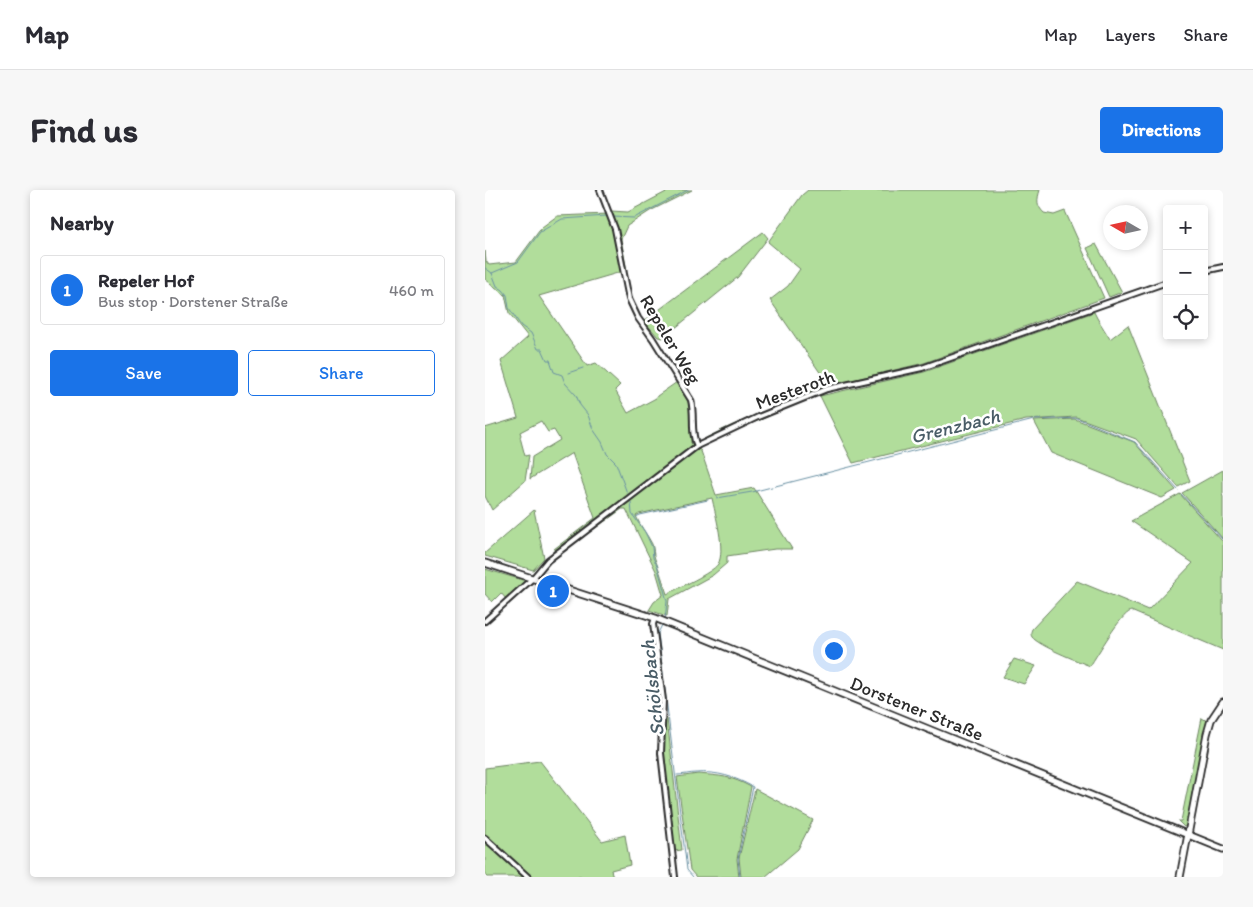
<!DOCTYPE html>
<meta charset="utf-8">
<style>
:root{--surface:#fff;--page:#f7f7f7;--text:#2b2b33;--muted:#7c7c81;--line:#e1e1e2;--accent:#1a73e8}
body{margin:0;font-family:Itim,sans-serif;background:var(--page);color:var(--text)}
.controls{position:absolute;right:15px;top:15px;display:grid;overflow:hidden;border-radius:5px;box-shadow:0 2px 8px #0003}
.controls button{width:45px;height:45px;display:grid;place-items:center;padding:0;border:0;border-bottom:1px solid var(--line);background:var(--surface);color:var(--text);font:25px sans-serif}
.compass{position:absolute;left:618px;top:15px;width:45px;height:45px;border-radius:50%;background:var(--surface);box-shadow:0 2px 8px #0003;rotate:279deg}
.you{position:absolute;left:348px;top:460px;width:18px;height:18px;margin:-12px;border:4px solid #fff;border-radius:50%;background:#1a73e8;box-shadow:0 0 0 8px #1a73e833}
.badge{display:grid;place-items:center;width:32px;height:32px;border-radius:50%;background:var(--accent);color:#fff;font-size:16px;font-weight:700}
.pin{position:absolute;translate:-50% -50%;border:2px solid #fff;box-shadow:0 1px 5px #0006}
.list{margin:0;padding:0;list-style:none}
h2{display:flex;justify-content:space-between;align-items:center;height:65px;margin:0;padding:0 20px;font-size:21px}
h2 small{font-size:16px;font-weight:400;color:var(--muted)}
.list li{display:grid;grid-template-columns:32px 1fr auto;gap:15px;align-items:center;box-sizing:border-box;height:70px;margin:0 10px 10px;padding:0 10px;border:1px solid var(--line);border-radius:5px}
.list b{display:block;font-size:19px;white-space:nowrap}
.list p{margin:0;font-size:16px;white-space:nowrap;color:var(--muted)}
.list em{font-size:16px;font-style:normal;color:var(--muted)}
.actions{display:flex;gap:10px;padding:15px 20px}
.actions a{flex:1;padding:11px 0;border:1px solid var(--accent);border-radius:5px;text-align:center;font-size:18px;color:var(--accent)}
.actions .main{background:var(--accent);color:#fff}
.icon{flex:none;width:28px;height:28px;fill:none;stroke:currentColor;stroke-width:2;stroke-linecap:round;stroke-linejoin:round}
.map{position:relative;flex:none;width:738px;height:687px;overflow:hidden;border-radius:5px}
header{display:flex;align-items:center;gap:30px;box-sizing:border-box;height:70px;padding:0 25px;background:var(--surface);border-bottom:1px solid var(--line)}
header strong{font-size:24px}
nav{display:flex;gap:28px;margin-inline-start:auto;font-size:18px}
.intro{display:flex;align-items:center;justify-content:space-between;box-sizing:border-box;height:120px;padding:0 30px}
h1{margin:0;font-size:35px}
.button{padding:12px 22px;border-radius:5px;background:var(--accent);color:#fff;font-size:18px;font-weight:700}
main{display:flex;gap:30px;padding:0 30px}
aside{flex:1;background:var(--surface);border-radius:5px;box-shadow:0 2px 8px #0003}
.map>svg:first-child{display:block}
.green{fill:#b1dd9b;stroke:#6e8463;fill-rule:evenodd}
.lines{fill:none;stroke-linecap:round;stroke-linejoin:round}
.stream{stroke:#6990a3;stroke-width:1}
.street-casing{stroke:#2b2b2b;stroke-width:8}
.secondary-casing{stroke:#2b2b2b;stroke-width:9}
.street{stroke:#fff;stroke-width:4}
.secondary{stroke:#fff;stroke-width:5.5}
.labels{text-anchor:middle;stroke-width:5;stroke-linejoin:round;paint-order:stroke}
.street-label{font-size:19px;fill:#2b2b2b;stroke:#fff}
.water-label{font-size:20px;font-style:italic;fill:#4a5d67;stroke:#fff}
</style>
<header>
<strong>Map</strong>
<nav><a>Map</a><a>Layers</a><a>Share</a></nav>
</header>
<div class="intro"><h1>Find us</h1><a class="button">Directions</a></div>
<main>
<aside>
<h2>Nearby<small></small></h2>
<ul class="list">
<li><span class="badge">1</span><div><b>Repeler Hof</b><p>Bus stop · Dorstener Straße</p></div><em>460 m</em></li>
</ul>
<div class="actions"><a class="main">Save</a><a>Share</a></div>
</aside>
<div class="map">
<svg width="738" height="687" viewBox="0 0 738 687">
<rect width="100%" height="100%" fill="#fff"/>
<filter id="ink" filterUnits="userSpaceOnUse"><feTurbulence type="fractalNoise" baseFrequency=".02" numOctaves="2"/><feDisplacementMap in="SourceGraphic" scale="10" xChannelSelector="R" yChannelSelector="G"/><feConvolveMatrix kernelMatrix="1 2 1 2 8 2 1 2 1" color-interpolation-filters="sRGB"/></filter>
<g filter="url(#ink)">
<g class="green">
<path d="M 185,0 L 207,0 L 165,21 L 142,36 L 136,49 L 142,81 L 139,82 L 129,28 L 124,28 L 129,40 L 136,82 L 54,106 L 102,176 L 111,173 L 135,195 L 130,200 L 143,223 L 171,208 L 172,206 L 192,192 C 209,218 207,223 206,253 L 216,261 L 231,305 L 269,298 L 307,359 L 290,359 L 242,366 L 242,373 L 228,385 L 184,409 L 182,426 L 164,420 L 169,412 L 178,405 L 171,381 L 141,319 L 137,319 L 84,357 L 69,363 L 69,359 L 110,328 L 87,263 L 45,289 L 47,267 L 75,250 L 69,240 L 63,242 L 56,231 L 35,242 L 36,245 L 35,247 L 40,266 L 44,265 L 40,291 L 7,320 L 0,306 L 0,238 L 33,228 L 16,171 L 43,147 L 24,123 L 20,105 L 0,89 L 0,61 L 1,71 L 4,75 L 31,72 L 57,37 L 72,26 L 123,24 L 126,21 L 143,22 ZM 227,308 C 230,323 241,361 233,374 C 227,383 193,398 182,404 C 178,392 175,381 170,369 C 168,364 169,359 167,354 C 162,344 155,336 151,326 L 154,324 Z"/>
<path d="M 323,0 L 555,0 C 552,10 551,15 559,23 L 569,25 L 580,21 L 619,108 L 439,173 L 334,198 L 320,210 L 275,230 L 233,246 L 224,253 L 221,248 C 246,235 271,225 296,215 C 312,208 327,199 343,194 L 285,110 L 303,96 L 315,79 L 283,52 L 317,5 Z"/>
<path d="M 278,42 L 283,48 L 253,87 L 178,148 L 173,147 L 159,131 Z"/>
<path d="M 611,54 L 637,102 L 624,107 L 602,58 Z"/>
<path d="M 609,122 L 612,128 L 625,149 L 643,135 L 705,291 L 693,297 L 651,249 L 591,227 L 541,230 L 368,273 L 335,206 L 439,182 Z"/>
<path d="M 590,229 L 649,252 L 691,300 L 677,308 L 566,263 L 549,231 Z"/>
<path d="M 738,280 L 738,303 L 737,304 L 738,307 L 738,349 L 697,303 Z"/>
<path d="M 695,304 L 738,352 L 738,460 L 646,421 C 635,425 613,464 605,476 C 593,471 554,456 547,447 C 545,443 546,442 547,439 L 592,391 L 663,420 L 708,373 L 646,331 Z"/>
<path d="M 49,320 L 59,368 L 48,380 L 0,366 L 0,363 Z"/>
<path d="M 0,379 L 41,391 L 21,409 L 16,403 L 7,412 L 0,404 Z"/>
<path d="M 529,469 L 551,476 L 539,494 L 518,487 Z"/>
<path d="M 717,528 L 722,531 L 703,634 L 699,637 L 693,631 L 696,631 Z"/>
<path d="M 182,529 L 197,660 L 189,661 L 178,563 L 180,530 Z"/>
<path d="M 55,571 L 117,651 L 140,645 L 145,675 L 126,680 L 128,687 L 47,687 L 6,652 L 0,644 L 0,578 Z"/>
<path d="M 213,584 C 236,586 246,586 266,597 L 252,669 L 254,687 L 211,687 L 205,680 L 192,587 Z"/>
<path d="M 270,599 L 328,630 L 313,659 L 280,687 L 256,687 L 254,668 Z"/>
<path d="M 0,651 L 5,656 L 42,687 L 0,687 Z"/>
</g>
<g class="lines">
<g class="stream">
<path d="M 128,27 L 149,28 L 203,0"/>
<path d="M 0,78 L 7,83 L 12,96 L 18,100 L 22,105 L 24,118 L 36,136 L 46,143 L 53,159 L 57,159 L 62,170 L 65,170 L 69,182 L 77,185 L 80,193 L 91,205 L 95,215 L 103,225 L 108,239 L 117,252 L 122,264 L 131,273 L 142,303"/>
<path d="M 7,83 L 33,72 L 55,42 L 77,29 L 122,26"/>
<path d="M 83,183 L 98,178"/>
<path d="M 696,304 L 738,350"/>
<path d="M 232,308 L 267,302 L 549,230 L 592,228 L 650,252 L 693,300"/>
<path d="M 146,312 L 147,324 L 160,342 L 167,357 L 168,368 L 172,375 L 182,411 L 180,429"/>
<path d="M 151,327 L 155,325 L 223,310"/>
<path d="M 178,433 L 173,443 L 202,680 L 208,687"/>
<path d="M 192,585 C 198,585 205,583 211,583 C 232,581 250,587 268,597 L 253,669 L 255,687"/>
</g>
<g class="street-casing">
<g id="street">
<path d="M 115,0 L 130,39 L 144,109 L 153,128 L 168,149 L 206,210 C 210,225 205,243 212,256"/>
<path d="M 719,81 L 738,77"/>
<path d="M 170,428 L 168,434 L 178,510 L 176,563 L 190,687"/>
<path d="M 0,431 L 48,388 L 63,370 L 212,256 L 273,227 L 342,199 L 437,178 L 682,92"/>
<path d="M 0,648 L 43,687"/>
</g>
</g>
<g class="secondary-casing">
<g id="secondary">
<path d="M 0,373 L 170,428 L 738,659"/>
<path d="M 695,687 L 722,544 L 726,530 L 738,512"/>
</g>
</g>
<use href="#street" class="street"/>
<use href="#secondary" class="secondary"/>
</g>
</g>
<g class="labels">
<g class="street-label">
<text transform="translate(186 149) rotate(59)" y="7">Repeler Weg</text>
<text transform="translate(310 199) rotate(-20)" y="7">Mesteroth</text>
<text transform="translate(432 518) rotate(22)" y="7">Dorstener Straße</text>
</g>
<g class="water-label">
<text transform="translate(470 236) rotate(-14)" y="7">Grenzbach</text>
<text transform="translate(167 498) rotate(-96)" y="7">Schölsbach</text>
</g>
</g>
</svg>
<div class="controls">
<button>+</button>
<button>−</button>
<button><svg class="icon" aria-label="locate" viewBox="0 0 24 24"><circle cx="12" cy="12" r="6"/><path d="M12 2v4M12 18v4M2 12h4M18 12h4"/></svg></button>
</div>
<svg class="compass" viewBox="-18 -18 36 36"><path d="M0-13l5 13h-10z" fill="#e53935"/><path d="M0 13l5-13h-10z" fill="#7c7c81"/></svg>
<div class="you"></div>
<div class="pin badge" style="left:68px;top:401px">1</div>
</div>
</main>
